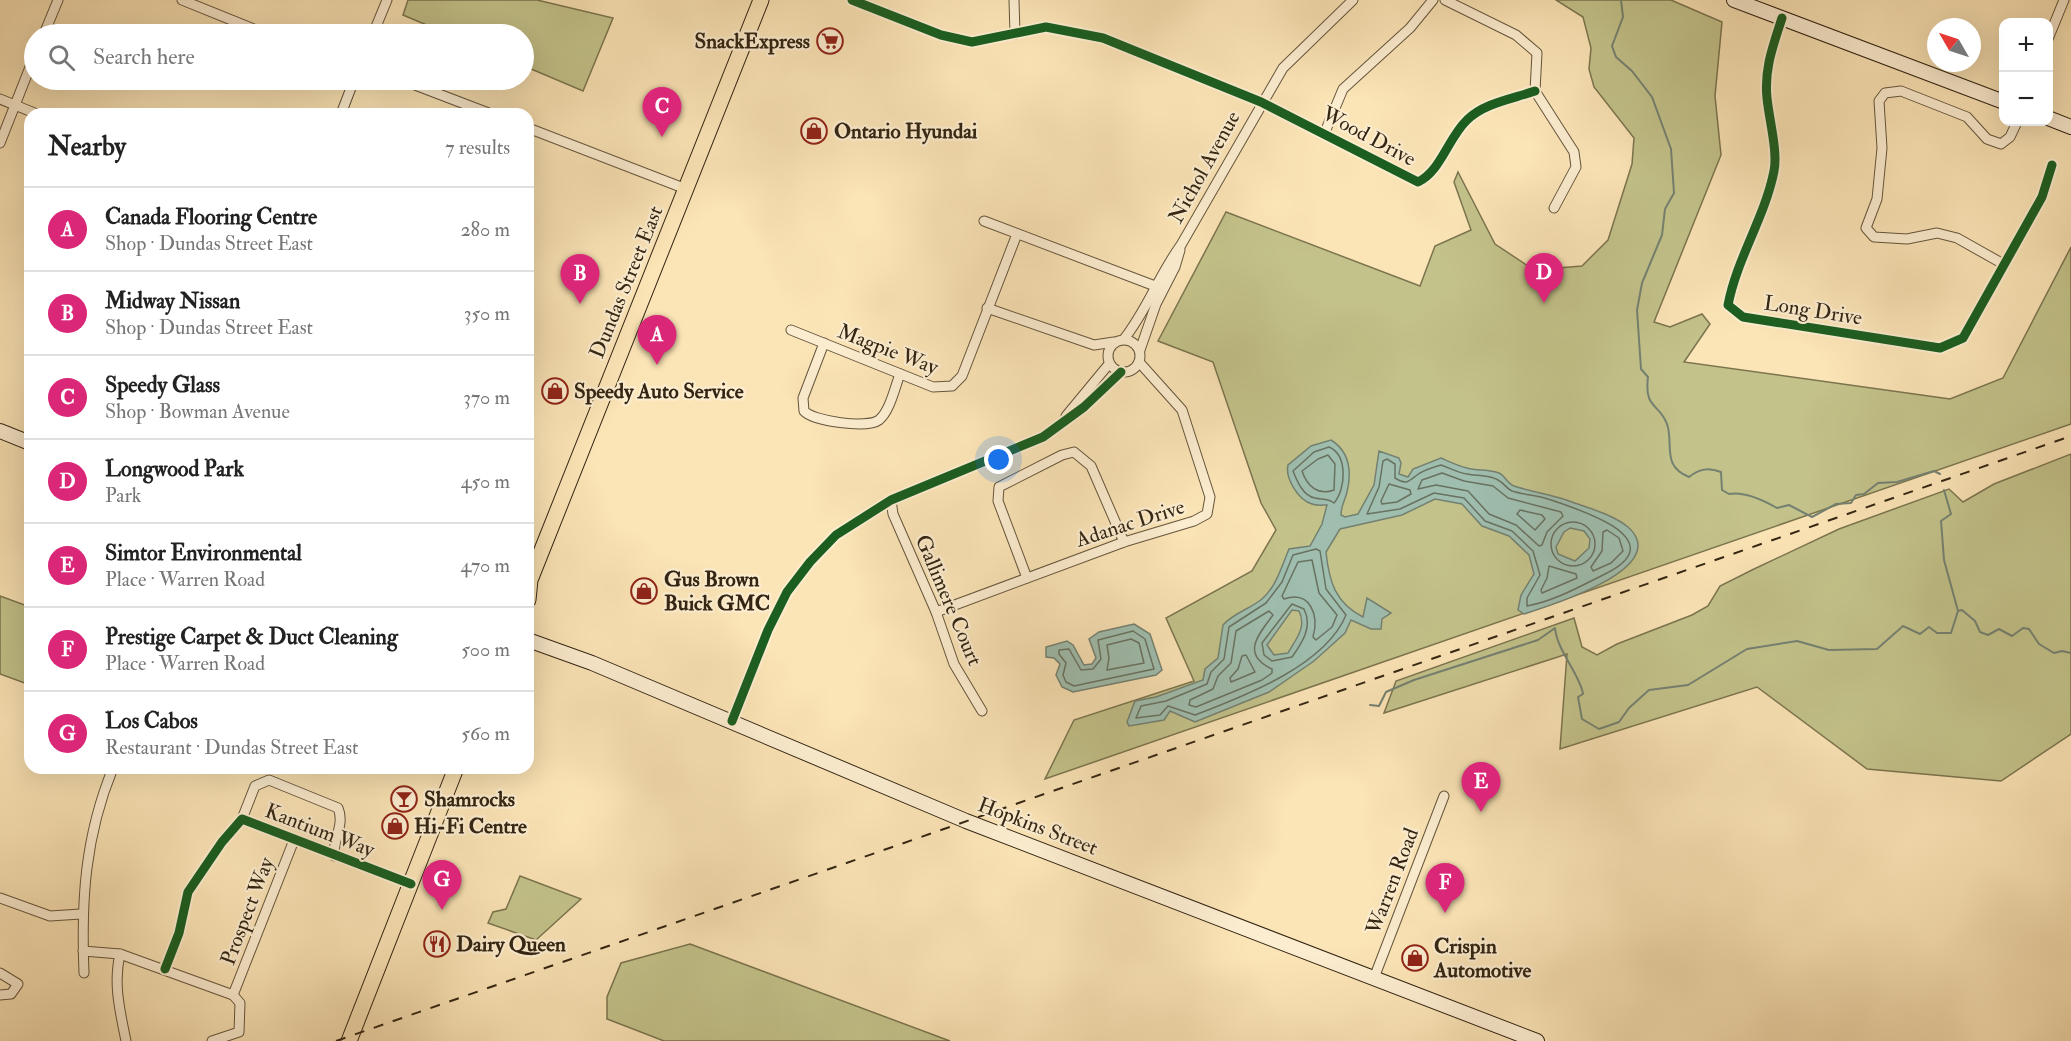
<!DOCTYPE html>
<meta charset="utf-8">
<style>
:root{--surface:#fff;--page:#f6f6f6;--text:#222;--muted:#767676;--line:#e0e0e0;--accent:#db2777}
body{margin:0;font-family:"IM FELL Double Pica",serif;background:var(--page);color:var(--text)}
.controls{position:absolute;right:18px;top:18px;display:grid;overflow:hidden;border-radius:12px;box-shadow:0 6px 24px #0002}
.controls button{width:54px;height:54px;display:grid;place-items:center;padding:0;border:0;border-bottom:2px solid var(--line);background:var(--surface);color:var(--text);font:30px sans-serif}
.compass{position:absolute;left:1927px;top:18px;width:54px;height:54px;border-radius:50%;background:var(--surface);box-shadow:0 6px 24px #0002;rotate:309deg}
.you{position:absolute;left:999px;top:460px;width:21px;height:21px;margin:-15px;border:4px solid #fff;border-radius:50%;background:#1a73e8;box-shadow:0 0 0 9px #1a73e833}
.badge{display:grid;place-items:center;width:39px;height:39px;border-radius:50%;background:var(--accent);color:#fff;font-size:20px;font-weight:700}
.pin{position:absolute;translate:-50% -50px;filter:drop-shadow(0 2px 3px #0008)}
.pin::after{content:'';position:absolute;top:32px;width:21px;height:18px;background:inherit;clip-path:polygon(0 0,100% 0,50% 100%)}
.list{margin:0;padding:0;list-style:none}
h2{display:flex;justify-content:space-between;align-items:center;height:78px;margin:0;padding:0 24px;font-size:26px}
h2 small{font-size:20px;font-weight:400;color:var(--muted)}
.list li{display:grid;grid-template-columns:39px 1fr auto;gap:18px;align-items:center;box-sizing:border-box;height:84px;padding:0 24px;border-top:2px solid var(--line)}
.list b{display:block;font-size:22px;white-space:nowrap}
.list p{margin:0;font-size:20px;white-space:nowrap;color:var(--muted)}
.list em{font-size:20px;font-style:normal;color:var(--muted)}
.icon{flex:none;width:33px;height:33px;fill:none;stroke:currentColor;stroke-width:2;stroke-linecap:round;stroke-linejoin:round}
.map{position:relative;flex:none;width:2071px;height:1041px;overflow:hidden}
.search{position:absolute;background:var(--surface);box-shadow:0 6px 24px #0002;left:24px;top:24px;width:510px;height:66px;display:flex;align-items:center;gap:15px;box-sizing:border-box;padding:0 21px;border-radius:33px;color:var(--muted);font-size:22px}
.panel{position:absolute;background:var(--surface);box-shadow:0 6px 24px #0002;left:24px;top:108px;width:510px;height:666px;border-radius:18px}
.map>svg:first-child{display:block}
.green{fill:#c3c28a;stroke:#7b744e;stroke-width:1.5}
.water{fill:#9fbeaf;stroke:#748171;stroke-width:1.5;fill-rule:evenodd}
.lines{fill:none;stroke-linecap:round;stroke-linejoin:round}
.shore{stroke:#697261;stroke-width:1.5}
.stream{stroke:#748171;stroke-width:2}
.street-casing{stroke:#65553c;stroke-width:11}
.secondary-casing{stroke:#332513;stroke-width:16}
.primary-casing{stroke:#332513;stroke-width:17}
.street{stroke:#fcedd0;stroke-width:9}
.secondary{stroke:#fcedd0;stroke-width:14}
.primary{stroke:#fbe4b6;stroke-width:15}
.rail{stroke:#332513;stroke-width:2;stroke-dasharray:10 10;stroke-linecap:butt}
.cycleway-casing{stroke:#fcedd0;stroke-width:13}
.cycleway{stroke:#1b5e20;stroke-width:9}
.labels{text-anchor:middle;stroke-width:4.5;stroke-linejoin:round;paint-order:stroke}
.poi-label{font-size:21px;font-weight:bold;fill:#332513;stroke:#fcedd0;text-anchor:start}
.street-label{font-size:21px;fill:#332513;stroke:#fcedd0}
</style>
<div class="map">
<svg width="2071" height="1041" viewBox="0 0 2071 1041">
<rect width="100%" height="100%" fill="#fbe4b6"/>
<filter id="stains"><feTurbulence type="fractalNoise" baseFrequency=".00333" numOctaves="4"/><feColorMatrix values="0 0 0 0 .2 0 0 0 0 .09 0 0 0 0 .02 0 0 0 .5 -.17"/></filter>
<radialGradient id="worn" r=".72"><stop offset=".6" stop-color="#630" stop-opacity="0"/><stop offset="1" stop-color="#630" stop-opacity=".3"/></radialGradient>
<g class="green">
<path d="M 408,0 L 537,0 L 613,18 L 583,91 L 524,66 L 524,34 L 448,34 L 403,15 Z"/>
<path d="M 1556,0 L 1671,0 L 1722,22 L 1715,96 L 1721,155 L 1654,322 L 1670,327 L 1702,314 L 1710,324 L 1684,362 L 1950,399 L 2003,378 L 2071,247 L 2071,424 L 1045,779 L 1074,720 L 1194,681 L 1166,618 L 1252,571 L 1276,530 L 1261,503 L 1213,362 L 1158,341 L 1226,212 L 1420,286 L 1435,246 L 1471,230 L 1454,182 L 1458,172 L 1495,244 L 1534,270 L 1582,266 L 1608,240 L 1632,164 L 1634,138 L 1594,87 L 1589,69 L 1591,48 L 1583,17 Z"/>
<path d="M 2071,454 L 2071,734 L 2001,781 L 1867,769 L 1757,687 L 1560,749 L 1567,654 L 1384,713 L 1396,681 L 1574,618 L 1582,647 L 1597,655 L 1617,644 L 1692,615 L 1708,606 L 1720,586 L 1754,569 L 1839,529 L 1949,489 L 1963,502 L 1994,484 Z"/>
<path d="M 0,596 L 30,607 L 30,685 L 0,674 Z"/>
<path d="M 520,876 L 581,899 L 536,940 L 488,923 L 493,912 L 506,909 Z"/>
<path d="M 690,944 L 950,1041 L 664,1041 L 607,1019 L 607,997 L 621,963 Z"/>
</g>
<g class="water">
<path d="M 1331,440 C 1350,452 1352,471 1347,492 C 1345,501 1341,505 1341,515 L 1345,517 L 1358,514 L 1374,485 L 1379,451 L 1399,458 L 1401,463 L 1399,474 L 1408,477 L 1413,469 L 1441,458 C 1450,462 1458,466 1467,468 C 1477,471 1489,469 1499,473 C 1504,475 1507,482 1512,485 C 1521,490 1555,495 1569,501 C 1588,508 1612,514 1628,527 C 1674,568 1549,606 1524,614 L 1518,610 L 1521,595 L 1534,574 L 1529,555 L 1509,536 L 1482,526 L 1462,504 L 1435,499 L 1402,515 L 1340,529 L 1326,552 C 1329,581 1335,603 1363,617 L 1367,598 L 1391,613 L 1382,619 L 1381,629 L 1371,629 L 1351,620 L 1345,633 L 1314,661 L 1269,692 L 1195,722 L 1170,711 L 1164,720 L 1129,726 L 1127,722 L 1135,701 L 1156,697 L 1203,680 L 1205,669 L 1218,658 L 1223,625 C 1235,612 1250,609 1262,599 C 1276,587 1282,566 1289,549 L 1310,546 L 1322,524 L 1327,505 C 1323,505 1317,506 1312,504 C 1298,500 1285,478 1288,465 L 1311,446 ZM 1570,528 L 1584,531 L 1590,539 L 1589,548 L 1575,561 L 1558,554 L 1556,547 L 1564,532 ZM 1292,610 L 1299,611 C 1307,627 1296,639 1288,653 L 1274,655 L 1267,645 Z"/>
<path d="M 1134,624 L 1150,634 L 1162,670 L 1156,675 L 1073,692 L 1062,687 L 1056,675 L 1060,664 L 1054,658 L 1046,657 L 1046,647 L 1067,641 L 1073,645 L 1084,665 L 1092,664 L 1096,658 L 1089,639 L 1099,632 Z"/>
</g>
<g class="lines">
<g class="shore">
<path d="M 1329,447 C 1348,455 1346,489 1334,503 C 1327,498 1322,500 1315,498 C 1303,496 1297,481 1293,471 L 1314,452 Z"/>
<path d="M 1328,455 L 1335,464 L 1334,490 C 1318,496 1307,486 1302,471 L 1318,459 Z"/>
<path d="M 1387,459 L 1395,464 L 1395,478 C 1406,485 1408,482 1417,475 C 1423,470 1434,467 1441,465 C 1450,468 1458,473 1467,474 C 1476,476 1490,475 1498,480 C 1504,483 1507,489 1512,491 C 1524,495 1537,495 1548,499 C 1581,510 1677,540 1603,575 C 1579,587 1554,601 1527,606 L 1527,598 L 1540,575 L 1533,551 L 1512,531 L 1485,521 L 1464,498 L 1434,493 L 1400,509 L 1367,514 L 1379,487 L 1383,461 Z"/>
<path d="M 1442,473 L 1464,481 L 1493,486 L 1508,498 L 1561,512 L 1563,516 L 1547,532 L 1542,545 L 1539,546 L 1516,525 L 1489,514 L 1468,491 L 1436,485 L 1418,489 L 1422,480 Z"/>
<path d="M 1389,484 L 1410,490 L 1411,494 L 1397,502 L 1382,504 L 1381,501 Z"/>
<path d="M 1520,510 L 1542,515 L 1545,519 L 1535,530 L 1517,514 Z"/>
<circle cx="1573" cy="544" r="22"/>
<path d="M 1607,530 L 1619,538 L 1623,551 L 1611,563 L 1593,571 L 1591,567 L 1602,551 L 1603,532 Z"/>
<path d="M 1316,549 L 1320,551 L 1326,589 L 1346,615 C 1325,666 1244,696 1195,715 L 1168,706 L 1160,715 L 1136,718 L 1141,706 L 1166,701 L 1207,684 L 1211,672 L 1224,659 L 1229,627 L 1266,603 L 1282,582 L 1293,555 Z"/>
<path d="M 1312,560 L 1319,593 L 1337,615 L 1332,627 L 1316,640 L 1313,637 C 1319,616 1311,590 1284,599 L 1282,596 L 1298,562 Z"/>
<path d="M 1549,566 L 1576,574 L 1577,578 L 1542,593 L 1541,590 L 1547,578 Z"/>
<path d="M 1292,604 L 1304,609 C 1313,627 1302,643 1292,657 L 1272,661 L 1264,655 L 1262,643 Z"/>
<path d="M 1269,611 L 1273,615 C 1259,634 1240,654 1272,669 L 1272,673 L 1262,680 L 1196,707 L 1189,705 L 1190,700 L 1213,689 L 1218,676 L 1231,663 L 1236,631 Z"/>
<path d="M 1133,631 L 1145,639 L 1154,669 L 1074,686 L 1066,682 L 1063,675 L 1066,663 L 1059,654 L 1059,650 L 1069,649 L 1081,670 L 1093,669 L 1101,659 L 1098,640 Z"/>
<path d="M 1131,639 L 1139,643 L 1144,663 L 1107,670 L 1109,658 L 1107,645 Z"/>
<path d="M 1246,655 L 1255,672 L 1231,682 L 1230,678 L 1238,669 L 1242,656 Z"/>
</g>
<g class="stream">
<path d="M 1621,0 L 1623,17 L 1612,46 L 1616,57 L 1632,71 L 1652,97 L 1671,149 L 1674,193 L 1665,209 L 1662,235 L 1642,283 L 1637,310 L 1641,369 L 1648,377 C 1644,409 1659,403 1667,424 C 1674,444 1661,466 1689,477 C 1699,469 1708,467 1721,472 L 1722,490 L 1729,494 C 1745,491 1763,500 1777,508 L 1789,505 L 1812,517 L 1836,504 L 1851,503 L 1856,495 L 1864,494 L 1878,483 L 1897,482 L 1934,471 L 1940,474"/>
<path d="M 1944,490 L 1951,514 L 1941,521 L 1944,560 L 1958,611"/>
<path d="M 1370,705 L 1379,706 L 1386,692 L 1414,680 L 1538,640 L 1555,628 C 1557,651 1581,676 1583,694 L 1578,697 L 1582,719 L 1599,729 L 1619,722 L 1629,708 L 1649,690 L 1688,685 L 1747,649 L 1797,641 L 1829,650 L 1877,649 L 1903,626 L 1920,634 L 1929,627 L 1937,633 L 1951,633 L 1958,611 L 1962,610 L 1975,621 L 1980,632 L 1988,635 L 1999,629 L 2012,636 L 2023,628 L 2029,629 L 2039,644 L 2054,653 L 2062,651 L 2071,653"/>
</g>
<g class="street-casing">
<g id="street">
<path d="M 182,0 L 266,34"/>
<path d="M 852,0 L 941,35 L 972,42 L 1046,27 L 1103,38 L 1261,102 L 1418,182 C 1441,171 1448,138 1467,120 C 1484,103 1512,99 1535,91"/>
<path d="M 1014,0 L 1015,34"/>
<path d="M 1445,0 L 1516,35 L 1537,53 L 1535,91"/>
<path d="M 1782,18 C 1773,46 1764,69 1767,98 C 1769,119 1778,152 1774,171 C 1765,217 1737,258 1728,305 L 1743,317 L 1940,348 L 1963,338 L 2042,197 L 2052,165"/>
<path d="M 44,34 L 58,0"/>
<path d="M 373,34 L 387,0"/>
<path d="M 2048,39 L 2064,0"/>
<path d="M 402,80 L 491,114"/>
<path d="M 1535,91 L 1574,152 L 1576,167 L 1554,208"/>
<path d="M 0,99 L 37,114"/>
<path d="M 341,114 L 354,80"/>
<path d="M 528,128 L 686,189"/>
<path d="M 1325,132 L 1343,89 L 1410,28 L 1433,0"/>
<path d="M 0,143 L 34,57"/>
<path d="M 984,221 L 1155,286"/>
<path d="M 2005,265 L 1957,238 L 1937,233 L 1907,239 L 1874,237 L 1866,228 L 1877,199 L 1882,148 L 1879,101 L 1885,93 L 1901,91 L 1967,117 L 1987,139 L 2001,144 L 2010,137 L 2017,122"/>
<path d="M 987,308 L 1094,345 L 1114,342"/>
<path d="M 791,330 L 933,387 L 952,386 L 962,376 L 1017,234"/>
<path d="M 1124,339 C 1147,310 1159,275 1181,245 L 1283,68 L 1353,0"/>
<circle cx="1124" cy="356" r="16"/>
<path d="M 824,343 L 803,398 L 804,411 C 813,421 867,429 879,420 C 890,411 895,387 900,374"/>
<path d="M 1140,350 L 1156,304 L 1175,267 L 1180,250"/>
<path d="M 1066,416 L 1109,364"/>
<path d="M 891,500 L 893,514 L 936,612 L 954,664 L 982,711"/>
<path d="M 1027,578 L 998,501 L 999,487 L 1062,455 L 1074,452 L 1091,466 L 1124,542"/>
<path d="M 936,612 L 1124,542 L 1194,521 L 1207,514 L 1210,497 L 1182,410 L 1139,362"/>
<path d="M 732,721 L 768,630 L 787,592 L 810,562 L 836,535 L 891,500 L 1043,437 L 1084,407 L 1121,372"/>
<path d="M 242,819 L 255,786 L 269,780 L 338,808 C 345,824 333,839 334,856"/>
<path d="M 0,898 L 50,916 L 81,914"/>
<path d="M 83,951 L 120,954 L 233,995 L 240,1003 L 239,1032 L 212,1041"/>
<path d="M 120,954 C 113,984 120,1011 126,1041"/>
<path d="M 165,969 L 179,933 L 188,892 L 222,842 L 242,819 L 411,884"/>
<path d="M 0,973 L 18,984 L 11,994 L 0,995"/>
<path d="M 84,973 C 81,900 85,836 113,768"/>
<path d="M 1374,978 L 1444,796"/>
<path d="M 233,995 L 294,840"/>
</g>
</g>
<g class="secondary-casing">
<g id="secondary">
<path d="M 1734,0 L 2004,102"/>
<path d="M 2048,118 L 2071,127"/>
<path d="M 0,431 L 30,443"/>
<path d="M 528,640 L 592,663 L 966,821 L 1537,1041"/>
</g>
</g>
<g class="primary-casing">
<g id="primary">
<path d="M 528,600 L 530,580 L 761,0"/>
<path d="M 349,1041 L 456,768"/>
</g>
</g>
<use href="#street" class="street"/>
<use href="#secondary" class="secondary"/>
<use href="#primary" class="primary"/>
<path class="rail" d="M 336,1041 L 2071,436"/>
<g class="cycleway-casing">
<g id="cycleway">
<path d="M 852,0 L 941,35 L 972,42 L 1046,27 L 1103,38 L 1261,102 L 1418,182 C 1441,171 1448,138 1467,120 C 1484,103 1512,99 1535,91"/>
<path d="M 1782,18 C 1773,46 1764,69 1767,98 C 1769,119 1778,152 1774,171 C 1765,217 1737,258 1728,305 L 1743,317 L 1940,348 L 1963,338 L 2042,197 L 2052,165"/>
<path d="M 732,721 L 768,630 L 787,592 L 810,562 L 836,535 L 891,500 L 1043,437 L 1084,407 L 1121,372"/>
<path d="M 165,969 L 179,933 L 188,892 L 222,842 L 242,819 L 411,884"/>
</g>
</g>
<use href="#cycleway" class="cycleway"/>
</g>
<defs>
<g id="supermarket-ring" transform="scale(1.35)"><circle r="9.5" fill="#fcedd0" stroke="#8f2418" stroke-width="1.5"/><path d="M-6-5.5h2.5l.6 2H6L4.5 2H-2.5L-4.4-4H-6ZM-1.5 3.2a1.3 1.3 0 1 0 .1 0ZM3 3.2a1.3 1.3 0 1 0 .1 0Z" fill="#8f2418"/></g>
<g id="shop-ring" transform="scale(1.35)"><circle r="9.5" fill="#fcedd0" stroke="#8f2418" stroke-width="1.5"/><path d="M-5-2.5h2.3a2.7 3.5 0 0 1 5.4 0H5L5.5 6h-11ZM-1.5-2.5h3a1.5 2.3 0 0 0-3 0Z" fill="#8f2418"/></g>
<g id="bar-ring" transform="scale(1.35)"><circle r="9.5" fill="#fcedd0" stroke="#8f2418" stroke-width="1.5"/><path d="M-6-5H6L.8 .8V4.5H3.5V6h-7V4.5H-.8V.8Z" fill="#8f2418"/></g>
<g id="restaurant-ring" transform="scale(1.35)"><circle r="9.5" fill="#fcedd0" stroke="#8f2418" stroke-width="1.5"/><path d="M-5-6h1v4h1v-4h1v4h1v-4h1v5L-1.5 .5V6h-2V.5L-5-1ZM5-6V6H3V1.5H1.5Q1.5-4 5-6Z" fill="#8f2418"/></g>
</defs>
<g fill-rule="evenodd">
<use href="#supermarket-ring" x="830" y="41"/>
<use href="#shop-ring" x="814" y="131"/>
<use href="#shop-ring" x="555" y="391"/>
<use href="#shop-ring" x="644" y="591"/>
<use href="#bar-ring" x="404" y="799"/>
<use href="#shop-ring" x="395" y="826"/>
<use href="#restaurant-ring" x="437" y="944"/>
<use href="#shop-ring" x="1415" y="958"/>
</g>
<g class="labels">
<g class="poi-label">
<text x="810" y="48" text-anchor="end">SnackExpress</text>
<text x="834" y="138">Ontario Hyundai</text>
<text x="574" y="398">Speedy Auto Service</text>
<text x="664" y="586">Gus Brown<tspan x="664" dy="24">Buick GMC</tspan></text>
<text x="424" y="806">Shamrocks</text>
<text x="414" y="833">Hi-Fi Centre</text>
<text x="456" y="951">Dairy Queen</text>
<text x="1434" y="953">Crispin<tspan x="1434" dy="24">Automotive</tspan></text>
</g>
<g class="street-label">
<text transform="translate(1369 136) rotate(28)" y="7">Wood Drive</text>
<text transform="translate(1204 167) rotate(-61)" y="7">Nichol Avenue</text>
<text transform="translate(626 282) rotate(-68)" y="7">Dundas Street East</text>
<text transform="translate(1813 310) rotate(9)" y="7">Long Drive</text>
<text transform="translate(888 349) rotate(21)" y="7">Magpie Way</text>
<text transform="translate(1130 523) rotate(-18)" y="7">Adanac Drive</text>
<text transform="translate(949 600) rotate(67)" y="7">Gallimere Court</text>
<text transform="translate(1038 826) rotate(21)" y="7">Hopkins Street</text>
<text transform="translate(320 830) rotate(21)" y="7">Kantium Way</text>
<text transform="translate(1392 881) rotate(-69)" y="7">Warren Road</text>
<text transform="translate(247 911) rotate(-69)" y="7">Prospect Way</text>
</g>
</g>
<rect width="100%" height="100%" filter="url(#stains)"/>
<rect width="100%" height="100%" fill="url(#worn)"/>
</svg>
<div class="controls">
<button>+</button>
<button>−</button>
</div>
<svg class="compass" viewBox="-18 -18 36 36"><path d="M0-13l5 13h-10z" fill="#e53935"/><path d="M0 13l5-13h-10z" fill="#767676"/></svg>
<div class="you"></div>
<div class="pin badge" style="left:657px;top:365px">A</div>
<div class="pin badge" style="left:580px;top:304px">B</div>
<div class="pin badge" style="left:662px;top:137px">C</div>
<div class="pin badge" style="left:1544px;top:303px">D</div>
<div class="pin badge" style="left:1481px;top:812px">E</div>
<div class="pin badge" style="left:1445px;top:913px">F</div>
<div class="pin badge" style="left:442px;top:910px">G</div>
<div class="search"><svg class="icon" aria-label="search" viewBox="0 0 24 24"><circle cx="10" cy="10" r="6"/><path d="M15 15l6 6"/></svg>Search here</div>
<section class="panel">
<h2>Nearby<small>7 results</small></h2>
<ul class="list">
<li><span class="badge">A</span><div><b>Canada Flooring Centre</b><p>Shop · Dundas Street East</p></div><em>280 m</em></li>
<li><span class="badge">B</span><div><b>Midway Nissan</b><p>Shop · Dundas Street East</p></div><em>350 m</em></li>
<li><span class="badge">C</span><div><b>Speedy Glass</b><p>Shop · Bowman Avenue</p></div><em>370 m</em></li>
<li><span class="badge">D</span><div><b>Longwood Park</b><p>Park</p></div><em>450 m</em></li>
<li><span class="badge">E</span><div><b>Simtor Environmental</b><p>Place · Warren Road</p></div><em>470 m</em></li>
<li><span class="badge">F</span><div><b>Prestige Carpet &amp; Duct Cleaning</b><p>Place · Warren Road</p></div><em>500 m</em></li>
<li><span class="badge">G</span><div><b>Los Cabos</b><p>Restaurant · Dundas Street East</p></div><em>560 m</em></li>
</ul>
</section>
</div>
